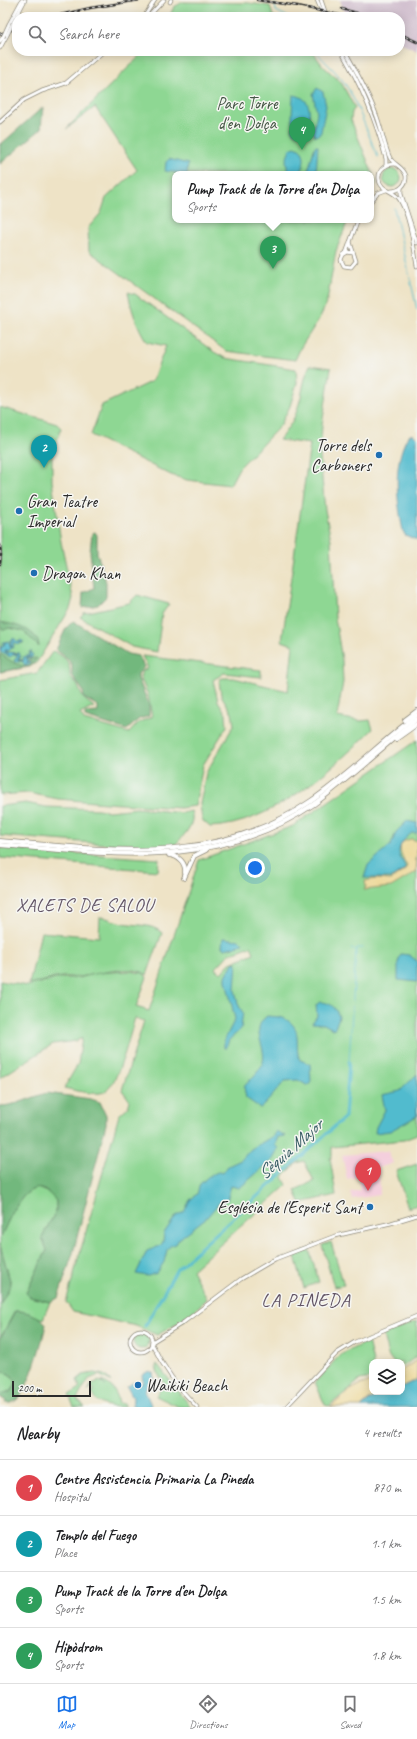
<!DOCTYPE html>
<meta charset="utf-8">
<style>
:root{--surface:#fff;--page:#f2f2f2;--text:#202124;--muted:#757577;--line:#e0e0e0;--accent:#1a73e8}
body{margin:0;font-family:Caveat,sans-serif;background:var(--page);color:var(--text)}
.controls{position:absolute;right:12px;bottom:12px;display:grid;overflow:hidden;border-radius:8px;box-shadow:0 2px 10px #0003}
.controls button{width:36px;height:36px;display:grid;place-items:center;padding:0;border:0;border-bottom:1px solid var(--line);background:var(--surface);color:var(--text);font:20px sans-serif}
.scale{position:absolute;left:12px;bottom:10px;width:79px;box-sizing:border-box;padding-left:4px;border:2px solid #2b2b2b;border-top:0;font-size:11px;line-height:14px;white-space:nowrap;color:#2b2b2b;-webkit-text-stroke:3px #f6f6f2;paint-order:stroke}
.you{position:absolute;left:255px;top:868px;width:14px;height:14px;margin:-10px;border:3px solid #fff;border-radius:50%;background:#1a73e8;box-shadow:0 0 0 6px #1a73e833}
.badge{display:grid;place-items:center;width:26px;height:26px;border-radius:50%;background:var(--accent);color:#fff;font-size:13px;font-weight:700}
.pin{position:absolute;translate:-50% -33px;filter:drop-shadow(0 1px 2px #0008)}
.pin::after{content:'';position:absolute;top:21px;width:14px;height:12px;background:inherit;clip-path:polygon(0 0,100% 0,50% 100%)}
.popup{position:absolute;left:172px;top:171px;width:202px;height:52px;box-sizing:border-box;display:grid;place-content:center;border-radius:8px;background:var(--surface);filter:drop-shadow(0 1px 3px #0005);font-size:13px;white-space:nowrap;color:var(--muted)}
.popup b{font-size:15px;color:var(--text)}
.popup::after{content:'';position:absolute;left:50%;top:100%;margin-left:-8px;border:8px solid transparent;border-top-color:var(--surface)}
.list{margin:0;padding:0;list-style:none}
h2{display:flex;justify-content:space-between;align-items:center;height:52px;margin:0;padding:0 16px;font-size:17px}
h2 small{font-size:13px;font-weight:400;color:var(--muted)}
.list li{display:grid;grid-template-columns:26px 1fr auto;gap:12px;align-items:center;box-sizing:border-box;height:56px;padding:0 16px;border-top:1px solid var(--line)}
.list b{display:block;font-size:15px;white-space:nowrap}
.list p{margin:0;font-size:13px;white-space:nowrap;color:var(--muted)}
.list em{font-size:13px;font-style:normal;color:var(--muted)}
.icon{flex:none;width:22px;height:22px;fill:none;stroke:currentColor;stroke-width:2;stroke-linecap:round;stroke-linejoin:round}
.map{position:relative;flex:none;width:417px;height:1407px;overflow:hidden}
.search{position:absolute;background:var(--surface);box-shadow:0 2px 10px #0003;left:12px;right:12px;top:12px;height:44px;display:flex;align-items:center;gap:10px;box-sizing:border-box;padding:0 14px;border-radius:16px;color:var(--muted);font-size:15px}
.sheet{height:276px;background:var(--surface)}
nav{display:flex;justify-content:space-around;align-items:center;box-sizing:border-box;height:56px;border-top:1px solid var(--line);background:var(--surface);font-size:11px;color:var(--muted)}
nav a{display:grid;justify-items:center;gap:2px}
nav .on{color:var(--accent)}
.map>svg:first-child{display:block}
.built{fill:#f4cfdd}
.industrial{fill:#d0bdcd}
.green{fill:#8ed793;stroke:#5c815f;fill-rule:evenodd}
.forest{fill:#72b87d;stroke:#4e7254}
.sand{fill:#eeda9e;stroke:#8c8264}
.water{fill:#51bbce;stroke:#3e737c}
.lines{fill:none;stroke-linecap:round;stroke-linejoin:round}
.stream{stroke:#51bbce;stroke-width:1}
.canal{stroke:#51bbce;stroke-width:3}
.ferry{stroke:#385d64;stroke-width:1;stroke-dasharray:5 4;stroke-linecap:butt}
.tertiary-casing{stroke:#8c8778;stroke-width:4.5}
.trunk-casing{stroke:#8c8778;stroke-width:5.5}
.tertiary{stroke:#fff;stroke-width:3}
.trunk{stroke:#fff;stroke-width:4}
.rail-casing{stroke:#2b2b2b;stroke-width:2.5}
.rail{stroke:#f6f6f2;stroke-width:1;stroke-dasharray:3;stroke-linecap:butt}
.tertiary-bridge-casing{stroke:#8c8778;stroke-width:4.5;stroke-linecap:butt}
.tertiary-bridge{stroke:#fff;stroke-width:3}
.poi-dot{fill:#1f6fb2;stroke:#f6f6f2;stroke-width:1.5}
.labels{text-anchor:middle;stroke-width:3;stroke-linejoin:round;paint-order:stroke}
.park-label{font-size:17px;fill:#445645;stroke:#f6f6f2}
.poi-label{font-size:17px;fill:#2b2b2b;stroke:#f6f6f2;text-anchor:start}
.neighbourhood-label{font-size:18px;letter-spacing:1px;fill:#635566;stroke:#f6f6f2}
.water-label{font-size:18px;font-style:italic;fill:#385d64;stroke:#f6f6f2}
.quarter-label{font-size:19px;letter-spacing:1px;fill:#635566;stroke:#f6f6f2}
</style>
<div class="map">
<svg width="417" height="1407" viewBox="0 0 417 1407">
<rect width="100%" height="100%" fill="#f6f6f2"/>
<filter id="ink" filterUnits="userSpaceOnUse"><feTurbulence type="fractalNoise" baseFrequency=".025" numOctaves="2"/><feDisplacementMap in="SourceGraphic" scale="8" xChannelSelector="R" yChannelSelector="G"/><feConvolveMatrix kernelMatrix="1 2 1 2 8 2 1 2 1" color-interpolation-filters="sRGB"/></filter>
<filter id="wash" filterUnits="userSpaceOnUse"><feTurbulence type="fractalNoise" baseFrequency=".012" numOctaves="4" result="noise"/><feDisplacementMap in="SourceGraphic" scale="16" xChannelSelector="R" yChannelSelector="G"/><feGaussianBlur stdDeviation="0.9" result="paint"/><feColorMatrix in="noise" values="0 0 0 0 0 0 0 0 0 0 0 0 0 0 0 0 0 1.4 0 .05"/><feComposite in="paint" operator="in"/></filter>
<g filter="url(#wash)">
<rect width="100%" height="100%" fill="#eee3c6"/>
<path class="built" d="M 388,1151 L 393,1163 L 379,1168 L 380,1195 L 352,1199 L 350,1192 L 360,1190 L 358,1177 L 347,1179 L 342,1155 Z"/>
<path class="industrial" d="M 340,0 L 417,0 L 417,51 L 400,43 L 400,17 L 346,17 Z"/>
<g class="green">
<path d="M 183,2 L 248,3 L 270,6 L 273,16 L 276,17 L 169,17 L 174,7 Z"/>
<path d="M 145,51 L 312,51 L 323,66 L 341,82 L 355,108 L 352,112 L 351,120 L 376,182 L 371,194 L 371,174 L 175,174 L 175,220 L 348,220 L 336,251 L 327,301 L 321,316 L 301,347 L 295,360 L 226,351 L 89,251 L 88,228 L 101,213 L 106,198 L 137,170 L 95,107 L 66,129 Z"/>
<circle cx="392" cy="178" r="9"/>
<path d="M 128,292 L 135,294 L 214,352 L 225,358 L 296,369 L 297,383 L 290,406 L 280,426 L 239,468 L 230,485 L 187,480 L 171,475 L 91,435 L 102,405 L 152,381 L 166,346 L 147,342 C 137,327 131,309 128,292 Z"/>
<path d="M 310,365 L 331,368 L 322,425 L 320,457 L 325,510 L 331,540 L 335,618 L 342,660 L 343,682 L 337,717 L 360,721 L 370,720 L 373,729 C 331,770 271,825 210,827 L 202,820 L 200,804 L 206,773 L 234,725 L 232,713 L 221,695 L 219,682 L 221,678 L 234,678 L 288,691 L 293,645 L 282,641 L 310,444 L 279,440 C 287,430 295,419 298,407 C 303,393 303,379 310,365 Z"/>
<path d="M 0,407 L 57,424 L 61,428 L 52,456 L 52,481 L 61,542 L 73,598 L 70,609 L 37,662 L 30,667 L 0,672 Z"/>
<path d="M 137,595 L 169,604 L 162,614 L 157,652 L 132,647 L 80,617 L 84,613 L 129,603 Z"/>
<path d="M 53,651 C 66,658 70,660 70,676 L 77,684 L 83,698 L 94,707 L 80,714 L 84,720 L 129,733 L 139,722 L 152,717 L 148,695 L 140,677 L 142,671 L 148,668 L 142,656 L 261,670 L 261,677 L 224,673 L 213,680 L 218,701 L 226,714 L 227,726 L 203,765 L 195,806 L 180,808 L 106,803 L 58,799 L 28,793 L 0,795 L 0,680 L 37,673 Z"/>
<path d="M 417,740 L 417,1135 L 404,1140 L 332,1147 L 332,1157 L 330,1158 L 336,1195 L 300,1203 L 295,1190 L 314,1181 L 304,1161 L 297,1163 L 283,1177 L 287,1185 L 192,1270 L 207,1299 L 184,1320 L 157,1335 L 136,1326 L 73,1312 L 66,1302 L 119,1115 L 128,1107 L 130,1101 L 122,1090 L 144,1021 L 135,1018 C 130,1033 118,1087 104,1092 C 96,1096 74,1090 64,1088 L 78,1064 L 82,1038 L 76,1041 L 53,1044 L 0,1078 L 0,981 L 27,986 L 60,978 L 79,978 L 97,973 L 129,971 L 143,973 L 147,977 L 136,1007 L 149,1011 L 199,860 L 293,826 ZM 251,946 L 254,953 L 230,963 L 221,973 L 215,969 L 229,954 Z"/>
<path d="M 26,803 L 46,807 L 98,809 L 109,811 L 137,808 L 182,813 L 191,811 C 196,824 184,835 176,844 L 147,847 L 0,836 L 0,806 Z"/>
<path d="M 0,848 L 159,859 L 158,871 L 0,858 Z"/>
<path d="M 100,917 C 108,917 112,921 119,922 C 132,926 153,923 162,933 L 147,975 C 134,963 94,975 78,977 C 73,978 67,976 62,977 C 51,978 40,983 29,984 L 41,932 L 99,937 Z"/>
<path d="M 417,1164 L 417,1205 L 408,1208 L 396,1171 Z"/>
<path d="M 37,1188 L 51,1194 L 56,1201 L 56,1211 L 42,1237 L 47,1250 L 26,1293 L 30,1297 L 50,1302 L 43,1319 L 20,1311 L 15,1311 L 0,1339 L 0,1305 L 11,1284 L 0,1245 L 0,1238 C 9,1221 18,1193 37,1188 Z"/>
<path d="M 331,1242 L 344,1285 L 334,1287 L 322,1245 Z"/>
<path d="M 309,1249 L 319,1282 L 304,1288 L 295,1256 Z"/>
<path d="M 417,1321 L 417,1356 L 402,1367 L 402,1362 L 393,1362 L 388,1355 L 383,1335 Z"/>
<circle cx="141" cy="1341" r="8"/>
<path d="M 368,1341 L 373,1362 L 372,1378 L 360,1380 L 329,1406 L 325,1405 L 315,1382 L 340,1355 Z"/>
<path d="M 157,1364 L 191,1407 L 179,1407 L 156,1396 L 164,1383 L 158,1374 L 156,1366 Z"/>
<path d="M 0,1369 L 12,1376 L 16,1382 L 12,1391 L 0,1394 Z"/>
<path d="M 94,1373 L 104,1375 L 112,1382 L 99,1375 L 89,1379 L 78,1397 L 77,1400 L 85,1407 L 74,1407 L 69,1395 L 80,1388 L 77,1380 L 83,1375 Z"/>
<path d="M 99,1381 L 106,1386 L 101,1381 C 112,1384 117,1392 119,1403 L 125,1404 L 124,1407 C 110,1407 97,1406 92,1392 L 94,1392 L 94,1389 L 91,1387 L 88,1391 L 92,1384 Z"/>
</g>
<g class="forest">
<path d="M 43,107 L 41,129 L 0,164 L 0,145 Z"/>
<path d="M 95,532 L 97,535 L 97,553 L 106,582 L 106,597 L 98,605 L 82,608 L 83,593 L 94,588 L 90,552 L 92,533 Z"/>
<path d="M 73,621 L 128,654 L 139,656 L 144,667 L 138,674 L 138,678 L 149,705 L 149,716 L 139,719 L 127,730 L 85,717 L 85,713 L 98,712 L 98,706 L 84,698 L 83,691 L 72,675 L 72,665 L 67,658 L 56,650 L 66,628 Z"/>
<path d="M 0,622 C 14,624 39,630 39,647 L 23,631 L 9,628 L 4,630 L 0,627 Z"/>
<path d="M 0,654 L 16,664 L 25,666 L 31,663 L 29,659 L 37,658 L 31,666 L 0,672 Z"/>
<path d="M 47,1093 L 91,1099 L 100,1102 L 106,1115 L 106,1124 L 73,1253 L 58,1298 L 50,1302 L 30,1297 L 26,1293 L 47,1250 L 42,1237 L 56,1211 L 56,1201 C 29,1165 11,1217 0,1238 L 0,1106 C 15,1106 32,1097 47,1093 Z"/>
<path d="M 0,1245 L 11,1284 L 0,1305 Z"/>
<path d="M 15,1311 C 24,1310 41,1316 46,1324 C 43,1340 29,1387 19,1398 C 16,1402 9,1404 5,1403 L 6,1401 L 0,1397 L 0,1394 L 12,1391 L 16,1382 L 12,1376 L 0,1369 L 0,1339 Z"/>
</g>
<g class="sand">
<path d="M 411,839 L 417,841 L 417,857 L 414,860 L 417,860 L 416,872 L 391,887 L 364,890 L 366,887 L 365,881 L 376,879 L 391,880 L 405,870 L 407,866 C 402,856 393,842 411,839 Z"/>
<path d="M 417,1360 L 417,1379 L 402,1387 L 402,1370 Z"/>
<path d="M 372,1382 L 372,1392 L 386,1392 L 369,1400 L 361,1407 L 331,1407 C 344,1395 354,1384 372,1382 Z"/>
</g>
<g class="water">
<path d="M 317,88 L 323,92 L 326,106 L 321,132 L 319,135 L 315,136 L 313,131 L 317,113 L 313,94 Z"/>
<path d="M 293,95 C 314,97 312,120 303,134 L 297,134 L 293,132 L 292,117 Z"/>
<path d="M 315,146 L 318,146 L 316,174 L 307,174 Z"/>
<path d="M 295,147 C 309,152 303,164 301,174 L 288,174 L 286,161 L 290,149 Z"/>
<path d="M 169,159 L 188,164 L 187,174 L 165,171 L 166,162 Z"/>
<path d="M 413,434 L 417,438 L 417,540 L 405,535 L 403,531 C 397,501 392,464 408,436 Z"/>
<path d="M 14,638 L 18,642 L 21,640 L 24,642 L 18,645 L 13,642 L 14,647 L 6,652 L 19,653 L 21,657 L 18,660 L 24,660 L 23,657 L 30,655 L 29,652 L 31,651 L 33,656 L 31,658 L 26,658 L 30,663 L 28,665 L 25,665 L 22,661 L 15,662 L 14,660 L 18,655 L 13,655 L 10,657 L 0,652 L 0,647 L 3,646 L 3,642 L 8,641 L 11,646 L 10,641 Z"/>
<path d="M 407,821 L 417,823 L 417,833 L 412,833 C 405,838 396,847 400,857 C 403,862 405,863 405,869 L 392,878 L 364,878 L 368,865 L 391,845 L 396,832 Z"/>
<path d="M 223,938 L 239,940 L 243,944 L 225,949 L 222,947 Z"/>
<path d="M 401,954 L 409,955 L 417,961 L 417,982 L 398,980 L 398,962 Z"/>
<path d="M 237,962 L 235,990 L 238,1004 L 243,1013 L 242,1019 L 241,1029 L 229,1040 L 226,1048 L 224,1048 L 224,1041 L 235,1019 L 226,981 L 226,976 L 233,963 Z"/>
<path d="M 320,1002 C 331,1003 335,1006 339,1017 L 335,1028 L 333,1029 L 324,1024 L 312,1023 L 317,1016 L 316,1005 Z"/>
<path d="M 267,1016 C 273,1017 278,1016 283,1018 C 305,1027 293,1046 300,1060 L 310,1064 L 311,1082 L 308,1086 L 298,1080 L 285,1081 C 280,1086 264,1107 260,1108 L 246,1098 L 244,1087 C 250,1079 260,1072 263,1062 C 267,1046 249,1029 267,1016 Z"/>
<path d="M 417,1074 L 417,1116 L 390,1131 L 375,1133 L 376,1127 L 385,1110 L 382,1095 L 400,1091 Z"/>
<path d="M 276,1131 L 285,1136 L 278,1137 L 275,1145 L 278,1148 L 273,1159 L 243,1185 L 239,1188 L 231,1186 L 227,1200 L 219,1203 L 207,1217 L 179,1239 L 176,1244 L 170,1246 L 167,1250 L 164,1262 L 157,1273 L 148,1276 L 136,1274 L 147,1251 L 160,1246 L 163,1242 L 164,1233 L 176,1216 L 184,1212 L 190,1200 L 197,1194 L 200,1184 L 209,1176 L 218,1172 L 223,1173 L 228,1166 L 241,1160 L 251,1149 L 273,1136 Z"/>
<path d="M 149,1371 L 153,1373 L 154,1378 L 147,1385 L 145,1391 L 152,1407 L 132,1407 L 133,1398 L 127,1387 L 132,1383 L 143,1383 L 142,1375 Z"/>
<path d="M 417,1379 L 417,1407 L 361,1407 C 376,1395 383,1392 402,1392 L 402,1387 Z"/>
</g>
<g class="lines">
<g class="stream">
<path d="M 275,4 L 276,11 L 288,17"/>
<path d="M 316,51 C 324,62 335,70 343,81 C 357,99 368,136 378,157"/>
<path d="M 394,208 L 417,309"/>
<path d="M 351,948 L 356,950"/>
<path d="M 349,1062 L 356,950 L 357,948 L 363,948"/>
</g>
<path class="canal" d="M 145,1326 L 177,1269 L 345,1117 L 349,1062"/>
<path class="ferry" d="M 23,643 L 13,640 L 11,642 L 13,646 L 11,647 L 9,643 L 6,642 L 4,644 L 7,651 L 5,651 L 2,647 L 0,650 L 9,655 L 13,653 L 19,654 L 20,657 L 16,661 L 22,660 L 26,664 L 28,662 L 25,658 L 32,656 L 30,652"/>
</g>
</g>
<g filter="url(#ink)">
<g class="lines">
<g class="tertiary-casing">
<g id="tertiary">
<path d="M 317,0 L 324,17"/>
<path d="M 321,0 L 327,17"/>
<path d="M 170,2 L 171,0"/>
<path d="M 144,17 L 155,0"/>
<path d="M 148,17 L 164,0"/>
<path d="M 13,23 L 25,0"/>
<path d="M 9,24 L 22,0"/>
<path d="M 0,41 L 3,37"/>
<path d="M 0,48 L 7,35"/>
<path d="M 341,51 C 361,85 376,120 386,159 L 386,166"/>
<path d="M 345,51 C 356,71 368,92 376,114 C 381,126 385,148 390,158 C 394,165 404,167 406,176 C 407,185 399,191 391,191"/>
<path d="M 0,122 L 24,100 L 42,91 L 66,83 L 104,51"/>
<path d="M 395,164 C 386,164 378,169 379,179 C 380,191 394,190 400,200 C 411,219 413,244 417,266"/>
<path d="M 401,188 L 401,194 L 417,243"/>
<path d="M 371,201 L 378,193 L 386,190"/>
<path d="M 350,242 L 356,261 L 351,267 L 344,266 L 341,260 L 343,255 L 347,252 L 353,253"/>
<path d="M 346,253 L 358,220"/>
<circle cx="141" cy="1341" r="11"/>
<path d="M 152,1342 L 184,1322 L 241,1279 L 275,1259 L 335,1236 L 391,1223 L 417,1215"/>
<path d="M 152,1344 C 163,1367 179,1389 197,1407"/>
<path d="M 286,1407 L 337,1353 L 355,1342 L 417,1316"/>
</g>
</g>
<g class="trunk-casing">
<g id="trunk">
<path d="M 405,720 L 417,711"/>
<path d="M 396,739 L 417,724"/>
<path d="M 0,841 C 108,850 215,867 311,801 C 349,775 381,742 417,715"/>
<path d="M 0,845 C 110,854 217,871 314,804 C 350,778 382,747 417,719"/>
<path d="M 169,855 C 179,856 186,863 185,873"/>
<path d="M 184,878 L 194,856 L 206,850"/>
</g>
</g>
<use href="#tertiary" class="tertiary"/>
<use href="#trunk" class="trunk"/>
<g class="rail-casing">
<g id="rail">
<path d="M 257,0 L 298,6 L 348,17"/>
<path d="M 342,9 L 357,13"/>
<path d="M 51,17 L 90,8 L 140,0"/>
<path d="M 0,34 L 17,28"/>
<path d="M 400,34 L 417,42"/>
<path d="M 0,545 L 1,555 L 0,564"/>
</g>
</g>
<use href="#rail" class="rail"/>
<g class="tertiary-bridge-casing">
<g id="tertiary-bridge">
<path d="M 7,35 L 13,23"/>
<path d="M 3,37 L 9,24"/>
</g>
</g>
<use href="#tertiary-bridge" class="tertiary-bridge"/>
</g>
</g>
<g class="poi-dot">
<circle cx="379" cy="455" r="4"/>
<circle cx="19" cy="511" r="4"/>
<circle cx="34" cy="573" r="4"/>
<circle cx="370" cy="1207" r="4"/>
<circle cx="138" cy="1385" r="4"/>
</g>
<g class="labels">
<g class="park-label">
<text x="247" y="109">Parc Torre<tspan x="247" dy="20">d'en Dolça</tspan></text>
</g>
<g class="poi-label">
<text x="371" y="451" text-anchor="end">Torre dels<tspan x="371" dy="20">Carboners</tspan></text>
<text x="27" y="507">Gran Teatre<tspan x="27" dy="20">Imperial</tspan></text>
<text x="42" y="579">Dragon Khan</text>
<text x="362" y="1213" text-anchor="end">Església de l'Esperit Sant</text>
<text x="146" y="1391">Waikiki Beach</text>
</g>
<g class="neighbourhood-label">
<text x="85" y="911">XALETS DE SALOU</text>
</g>
<g class="water-label">
<text transform="translate(290 1149) rotate(-42)" y="6">Sèquia Major</text>
</g>
<g class="quarter-label">
<text x="306" y="1306">LA PINEDA</text>
</g>
</g>
</svg>
<div class="controls">
<button><svg class="icon" aria-label="layers" viewBox="0 0 24 24"><path d="M12 4l9 5-9 5-9-5zM3 14l9 5 9-5"/></svg></button>
</div>
<div class="scale">200 m</div>
<div class="you"></div>
<div class="pin badge" style="left:368px;top:1191px;background:#e0444e">1</div>
<div class="pin badge" style="left:44px;top:468px;background:#0f9aa8">2</div>
<div class="pin badge" style="left:273px;top:269px;background:#2e9e5b">3</div>
<div class="popup"><b>Pump Track de la Torre d’en Dolça</b>Sports</div>
<div class="pin badge" style="left:302px;top:150px;background:#2e9e5b">4</div>
<div class="search"><svg class="icon" aria-label="search" viewBox="0 0 24 24"><circle cx="10" cy="10" r="6"/><path d="M15 15l6 6"/></svg>Search here</div>
</div>
<section class="sheet">
<h2>Nearby<small>4 results</small></h2>
<ul class="list">
<li><span class="badge" style="background:#e0444e">1</span><div><b>Centre Assistencia Primaria La Pineda</b><p>Hospital</p></div><em>870 m</em></li>
<li><span class="badge" style="background:#0f9aa8">2</span><div><b>Templo del Fuego</b><p>Place</p></div><em>1.1 km</em></li>
<li><span class="badge" style="background:#2e9e5b">3</span><div><b>Pump Track de la Torre d’en Dolça</b><p>Sports</p></div><em>1.5 km</em></li>
<li><span class="badge" style="background:#2e9e5b">4</span><div><b>Hipòdrom</b><p>Sports</p></div><em>1.8 km</em></li>
</ul>
</section>
<nav>
<a class="on"><svg class="icon" aria-label="map" viewBox="0 0 24 24"><path d="M3 6l6-2 6 2 6-2v14l-6 2-6-2-6 2zM9 4v14M15 6v14"/></svg>Map</a>
<a><svg class="icon" aria-label="directions" viewBox="0 0 24 24"><path d="M12 3l9 9-9 9-9-9zM9 14v-3h6M13 9l2 2-2 2"/></svg>Directions</a>
<a><svg class="icon" aria-label="saved" viewBox="0 0 24 24"><path d="M7 4h10v16l-5-4-5 4z"/></svg>Saved</a>
</nav>
